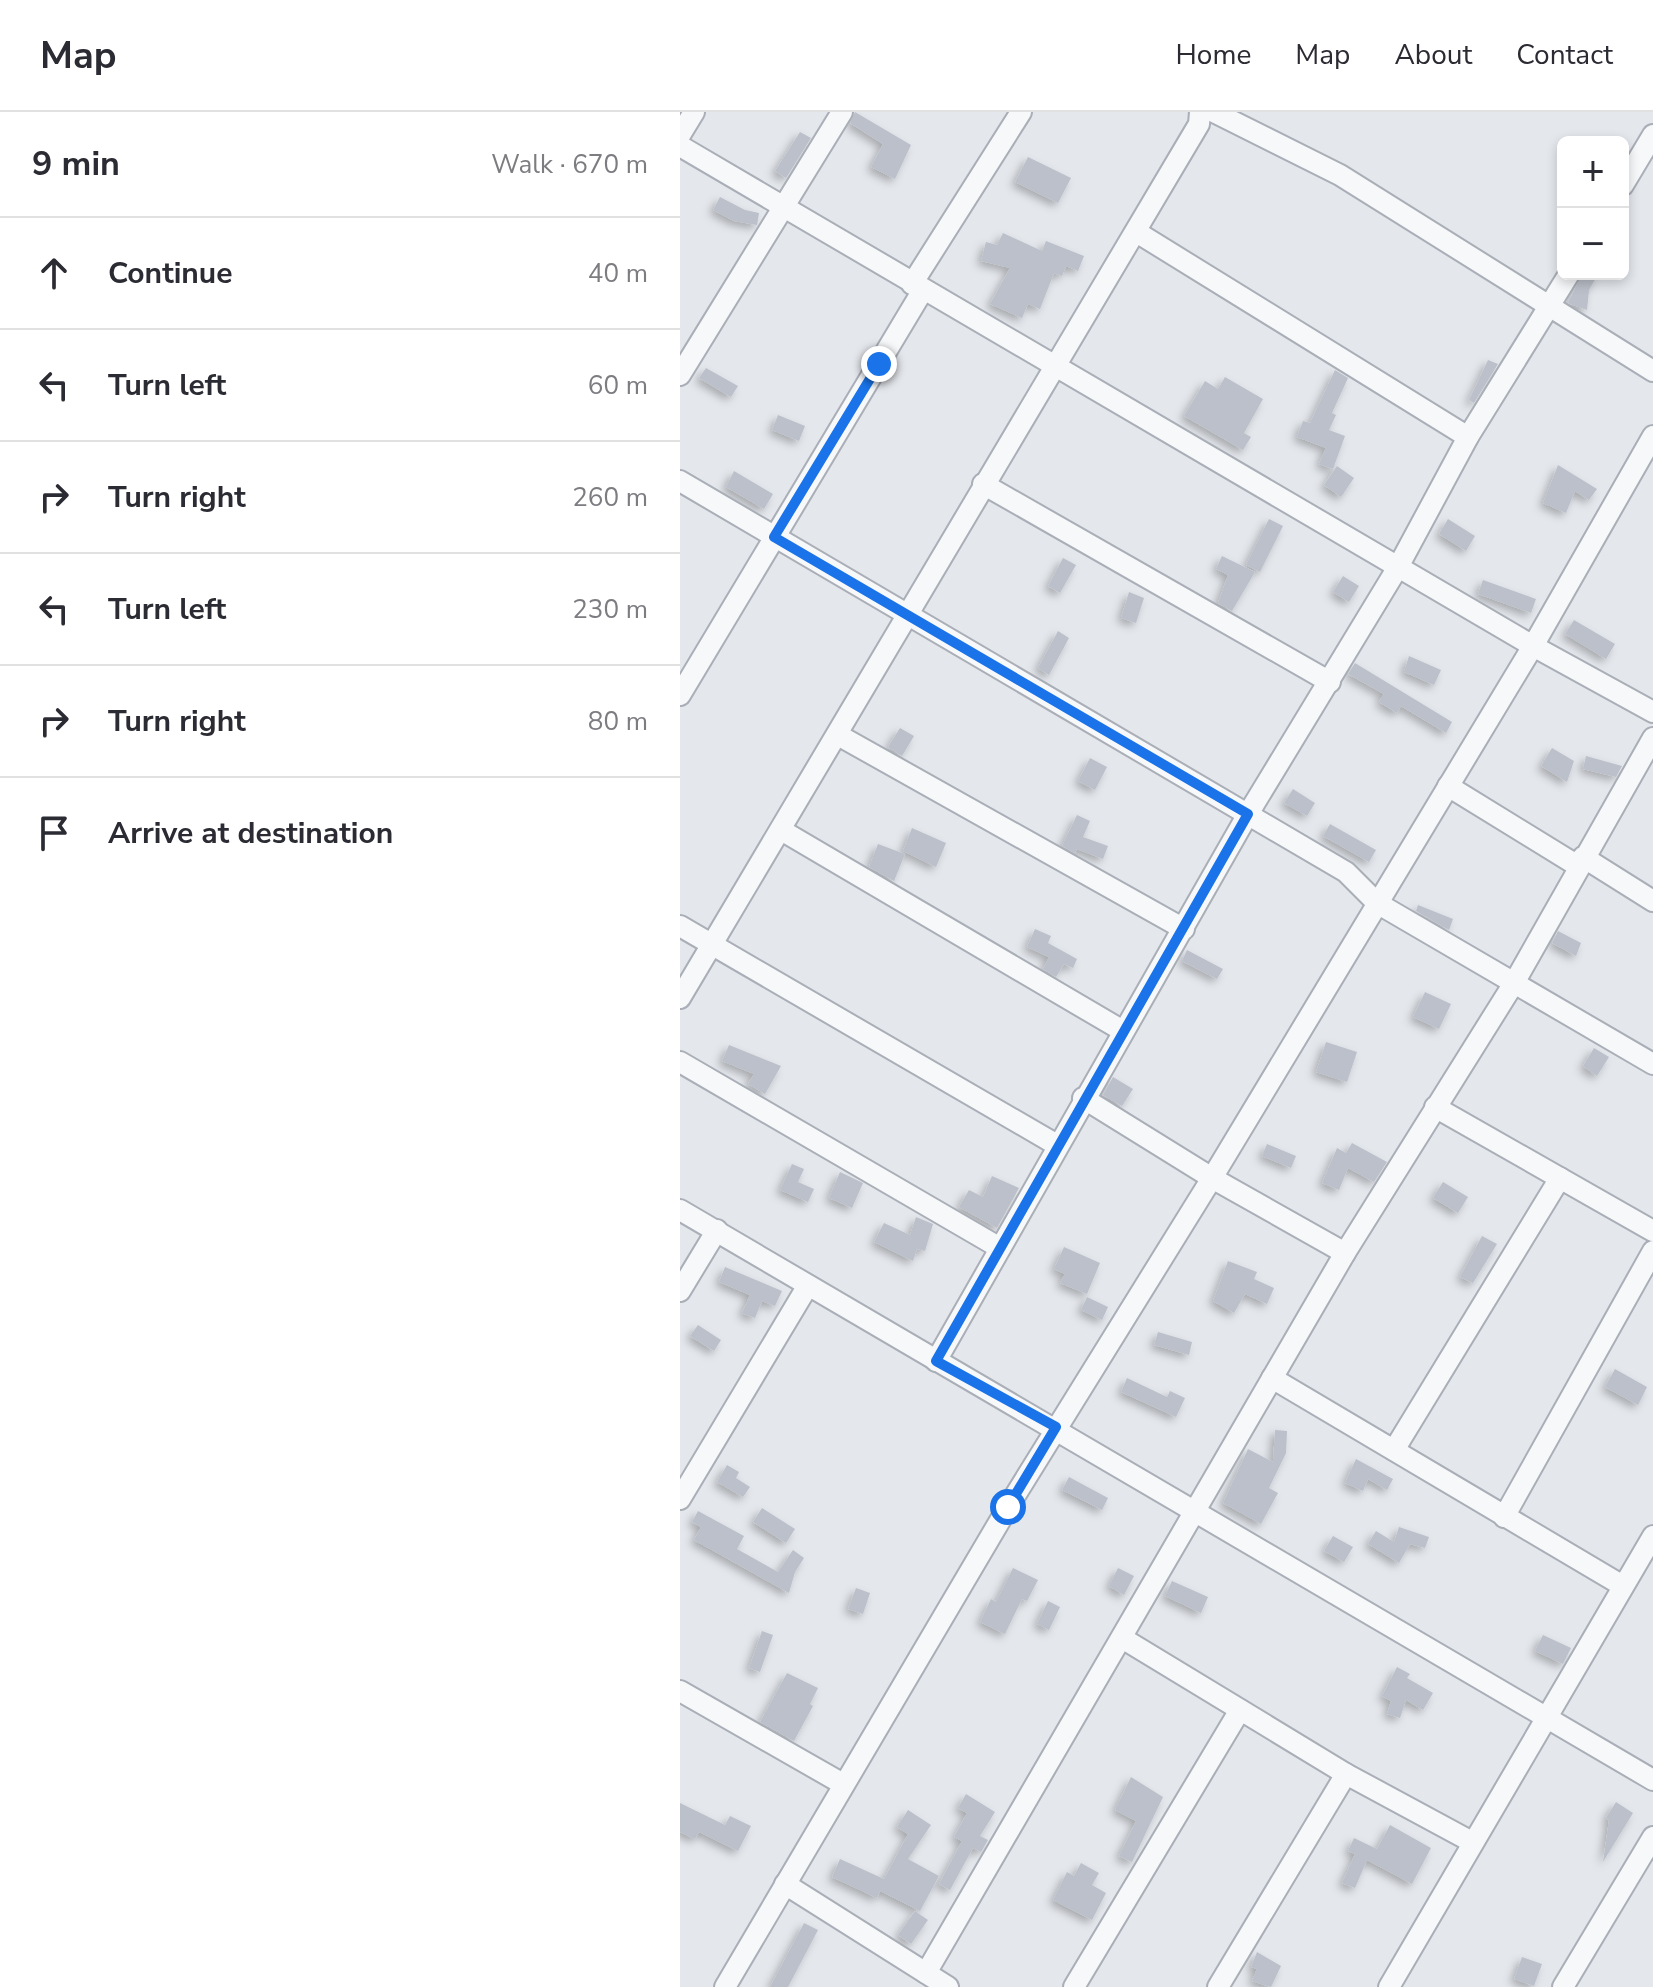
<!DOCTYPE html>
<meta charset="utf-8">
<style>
:root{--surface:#fff;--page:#f7f7f7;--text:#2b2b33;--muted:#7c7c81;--line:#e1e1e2}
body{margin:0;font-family:"Nunito Sans",sans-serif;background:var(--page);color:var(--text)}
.controls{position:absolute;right:24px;top:24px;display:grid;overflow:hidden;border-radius:12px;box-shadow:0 4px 12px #0003}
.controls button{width:72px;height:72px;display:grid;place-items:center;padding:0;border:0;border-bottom:2px solid var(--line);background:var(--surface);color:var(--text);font:40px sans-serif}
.stop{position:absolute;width:24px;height:24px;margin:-18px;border:6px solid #1a73e8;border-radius:50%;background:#fff}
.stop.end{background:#1a73e8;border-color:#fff;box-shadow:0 2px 8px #0008}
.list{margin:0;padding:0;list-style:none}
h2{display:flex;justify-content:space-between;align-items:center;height:104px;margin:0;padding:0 32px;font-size:34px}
h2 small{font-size:26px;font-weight:400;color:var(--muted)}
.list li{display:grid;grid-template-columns:52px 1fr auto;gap:24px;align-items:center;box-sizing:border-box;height:112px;padding:0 32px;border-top:2px solid var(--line)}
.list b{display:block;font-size:30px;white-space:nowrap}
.list em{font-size:26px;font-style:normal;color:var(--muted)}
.icon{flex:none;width:44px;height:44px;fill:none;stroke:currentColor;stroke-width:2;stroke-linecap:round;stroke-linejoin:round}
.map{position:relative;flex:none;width:973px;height:1875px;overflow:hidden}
header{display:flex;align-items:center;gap:48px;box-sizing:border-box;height:112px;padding:0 40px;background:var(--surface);border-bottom:2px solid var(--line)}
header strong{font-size:38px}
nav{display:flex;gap:44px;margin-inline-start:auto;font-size:28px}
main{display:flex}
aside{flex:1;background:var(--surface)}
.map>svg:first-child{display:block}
.building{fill:#bbc0ca;filter:url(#shadow)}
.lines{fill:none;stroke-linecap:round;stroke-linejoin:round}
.minor-casing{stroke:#a9aeb7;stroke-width:24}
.minor{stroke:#f7f8fa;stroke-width:20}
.route{stroke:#1a73e8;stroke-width:10}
</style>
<header>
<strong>Map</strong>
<nav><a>Home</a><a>Map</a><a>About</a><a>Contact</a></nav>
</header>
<main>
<aside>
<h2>9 min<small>Walk · 670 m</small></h2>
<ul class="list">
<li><svg class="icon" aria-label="ahead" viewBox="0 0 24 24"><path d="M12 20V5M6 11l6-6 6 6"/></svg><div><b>Continue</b></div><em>40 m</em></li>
<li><svg class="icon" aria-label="left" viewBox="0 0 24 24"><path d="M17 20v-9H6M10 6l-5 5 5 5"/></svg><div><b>Turn left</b></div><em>60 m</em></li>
<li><svg class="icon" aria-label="right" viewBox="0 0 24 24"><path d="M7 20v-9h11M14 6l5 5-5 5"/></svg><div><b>Turn right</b></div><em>260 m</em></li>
<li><svg class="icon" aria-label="left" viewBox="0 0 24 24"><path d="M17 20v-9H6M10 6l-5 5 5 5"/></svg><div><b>Turn left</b></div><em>230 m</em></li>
<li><svg class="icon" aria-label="right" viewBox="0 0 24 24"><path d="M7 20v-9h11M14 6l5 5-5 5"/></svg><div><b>Turn right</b></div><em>80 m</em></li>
<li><svg class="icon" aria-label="arrive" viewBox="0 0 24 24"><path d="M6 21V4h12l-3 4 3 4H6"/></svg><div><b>Arrive at destination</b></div></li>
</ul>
</aside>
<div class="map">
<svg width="973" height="1875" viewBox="0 0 973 1875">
<defs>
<filter id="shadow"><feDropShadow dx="-4" dy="4" stdDeviation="4" flood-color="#0004"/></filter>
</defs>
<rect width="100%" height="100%" fill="#e4e7ec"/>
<g class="building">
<path d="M 175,0 L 231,33 L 215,67 L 191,55 L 203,32 L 170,11 Z"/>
<path d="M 120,20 L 131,26 L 106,66 L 95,59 Z"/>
<path d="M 348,45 L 391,66 L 378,91 L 335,70 Z"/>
<path d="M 40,85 L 65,98 L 79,101 L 77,113 L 54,109 L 33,98 Z"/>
<path d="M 323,121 L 362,139 L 366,129 L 404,144 L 398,159 L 386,154 L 382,164 L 374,161 L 360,197 L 348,192 L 342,206 L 310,192 L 330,156 L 301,149 L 306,130 L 317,133 Z"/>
<path d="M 902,162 L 918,162 L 909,178 L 907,198 L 888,191 Z"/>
<path d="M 808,248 L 818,252 L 794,291 L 789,288 Z"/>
<path d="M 26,256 L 58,274 L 51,285 L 19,266 Z"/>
<path d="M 655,258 L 668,266 L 652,301 L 656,303 L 649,318 L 665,324 L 653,357 L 639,352 L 646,336 L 617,325 L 623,309 L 630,311 Z"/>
<path d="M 545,265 L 583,287 L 564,321 L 571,325 L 563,338 L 504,304 L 525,269 L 538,277 Z"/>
<path d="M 98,303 L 125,314 L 119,329 L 92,318 Z"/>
<path d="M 878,353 L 917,377 L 909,388 L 895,379 L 886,401 L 863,391 Z"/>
<path d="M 657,354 L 674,366 L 661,385 L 644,373 Z"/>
<path d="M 54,359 L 93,382 L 84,397 L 46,375 Z"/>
<path d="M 589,407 L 603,414 L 580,460 L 566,453 Z"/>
<path d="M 768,407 L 795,424 L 786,439 L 759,422 Z"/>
<path d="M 542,444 L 575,460 L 552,499 L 538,491 L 548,463 L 536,457 Z"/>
<path d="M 383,446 L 396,453 L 380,481 L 368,474 Z"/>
<path d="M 663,464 L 679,474 L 669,490 L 653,480 Z"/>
<path d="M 803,468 L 856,487 L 851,501 L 798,482 Z"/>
<path d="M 449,480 L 464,486 L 456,511 L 441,506 Z"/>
<path d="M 894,508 L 935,532 L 926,547 L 885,522 Z"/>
<path d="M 378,519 L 389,526 L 369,563 L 358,556 Z"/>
<path d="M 729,544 L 761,558 L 754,573 L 724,560 Z"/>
<path d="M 675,551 L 772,610 L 766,621 L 721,594 L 717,601 L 699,590 L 704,582 L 668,562 Z"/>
<path d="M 220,616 L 234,624 L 222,644 L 208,635 Z"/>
<path d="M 872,636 L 894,649 L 887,670 L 861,654 Z"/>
<path d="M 906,644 L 942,654 L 936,665 L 903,657 Z"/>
<path d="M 410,646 L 427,655 L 415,678 L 398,669 Z"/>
<path d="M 613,677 L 635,691 L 627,704 L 604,691 Z"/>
<path d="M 397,703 L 410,709 L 403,725 L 428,734 L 423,747 L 397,737 L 395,741 L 382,734 Z"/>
<path d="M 650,712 L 696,738 L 689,750 L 643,724 Z"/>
<path d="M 232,716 L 266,731 L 256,755 L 223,739 Z"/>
<path d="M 198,732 L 225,742 L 214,769 L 189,755 Z"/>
<path d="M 738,793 L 773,807 L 769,818 L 736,799 Z"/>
<path d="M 355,817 L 371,824 L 368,831 L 397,847 L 393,856 L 384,852 L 376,865 L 363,857 L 369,845 L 347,835 Z"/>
<path d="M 878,819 L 901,831 L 896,844 L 872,831 Z"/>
<path d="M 507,838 L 543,857 L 537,867 L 502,849 Z"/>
<path d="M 745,880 L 771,892 L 759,917 L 733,905 Z"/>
<path d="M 646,930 L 677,940 L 667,970 L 636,960 Z"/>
<path d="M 49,933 L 101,954 L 85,982 L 68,972 L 74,962 L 42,949 Z"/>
<path d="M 914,936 L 929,945 L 917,964 L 903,954 Z"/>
<path d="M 433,965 L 453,977 L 442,994 L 423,983 Z"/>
<path d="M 672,1031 L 707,1050 L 694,1070 L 668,1056 L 659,1078 L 642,1071 L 657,1036 L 666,1041 Z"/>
<path d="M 587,1032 L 616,1044 L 611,1056 L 582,1044 Z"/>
<path d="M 112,1052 L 124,1057 L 118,1070 L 134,1077 L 128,1090 L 100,1078 Z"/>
<path d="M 160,1060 L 183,1071 L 172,1096 L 149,1086 Z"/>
<path d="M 312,1064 L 339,1076 L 317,1116 L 279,1095 L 289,1078 L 303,1085 Z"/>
<path d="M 763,1070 L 788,1085 L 778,1101 L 753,1086 Z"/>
<path d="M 236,1105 L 253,1112 L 245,1139 L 237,1137 L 233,1149 L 194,1130 L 204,1111 L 230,1123 Z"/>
<path d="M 802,1124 L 817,1132 L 793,1171 L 780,1165 Z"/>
<path d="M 384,1135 L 420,1151 L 407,1182 L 380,1171 L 385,1162 L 374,1157 Z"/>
<path d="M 548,1149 L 577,1160 L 574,1167 L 594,1176 L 587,1192 L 565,1182 L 554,1201 L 533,1189 Z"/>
<path d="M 45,1155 L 102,1179 L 95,1194 L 82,1189 L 75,1206 L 62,1201 L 70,1183 L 39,1170 Z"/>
<path d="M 407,1185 L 428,1195 L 422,1208 L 401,1198 Z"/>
<path d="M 18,1213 L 41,1228 L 34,1239 L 10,1224 Z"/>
<path d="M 478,1220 L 512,1230 L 509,1243 L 474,1233 Z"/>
<path d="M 935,1257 L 967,1275 L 958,1293 L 925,1275 Z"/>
<path d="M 447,1266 L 487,1285 L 490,1279 L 505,1286 L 496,1305 L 441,1280 Z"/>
<path d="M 595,1318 L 607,1319 L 606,1341 L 589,1376 L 598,1381 L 581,1412 L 543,1391 L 568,1337 L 593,1350 Z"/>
<path d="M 676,1347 L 713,1367 L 707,1378 L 688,1367 L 683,1379 L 665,1371 Z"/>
<path d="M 47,1353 L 59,1360 L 56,1366 L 70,1375 L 63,1385 L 37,1370 Z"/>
<path d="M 389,1365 L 428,1386 L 422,1398 L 382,1378 Z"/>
<path d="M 82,1396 L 115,1417 L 106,1431 L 73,1410 Z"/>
<path d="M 18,1399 L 64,1424 L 57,1437 L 98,1460 L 113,1438 L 124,1446 L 115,1460 L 109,1481 L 14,1428 L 21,1415 L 12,1410 Z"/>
<path d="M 719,1415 L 749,1425 L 745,1436 L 730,1432 L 719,1451 L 688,1432 L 696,1419 L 714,1430 Z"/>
<path d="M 653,1424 L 673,1435 L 664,1450 L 644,1439 Z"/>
<path d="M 333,1456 L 358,1468 L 347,1489 L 342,1487 L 325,1522 L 300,1510 L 311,1487 L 316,1490 Z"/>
<path d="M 438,1456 L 454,1464 L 444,1483 L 429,1474 Z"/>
<path d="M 492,1469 L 528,1485 L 521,1501 L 485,1484 Z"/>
<path d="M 176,1476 L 190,1481 L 183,1502 L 168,1497 Z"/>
<path d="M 368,1489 L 380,1495 L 369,1518 L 357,1512 Z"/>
<path d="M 82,1519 L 93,1523 L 80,1560 L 69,1556 Z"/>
<path d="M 863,1523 L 891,1536 L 883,1552 L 855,1539 Z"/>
<path d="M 717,1555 L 730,1562 L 727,1566 L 753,1581 L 743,1598 L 726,1588 L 720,1606 L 707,1602 L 711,1589 L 702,1584 Z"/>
<path d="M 107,1561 L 138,1576 L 130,1592 L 133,1594 L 114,1629 L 80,1610 Z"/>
<path d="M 451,1665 L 483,1685 L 452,1750 L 439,1744 L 456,1709 L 435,1698 Z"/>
<path d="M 286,1682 L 315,1700 L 300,1724 L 308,1728 L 301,1740 L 293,1736 L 270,1778 L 259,1772 L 282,1729 L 274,1725 L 287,1701 L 278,1696 Z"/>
<path d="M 936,1690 L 953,1701 L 923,1750 L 929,1708 L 926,1706 Z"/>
<path d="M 0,1691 L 45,1713 L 50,1704 L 71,1714 L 58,1739 L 19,1720 L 15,1727 L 0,1720 Z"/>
<path d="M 228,1698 L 251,1713 L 228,1747 L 259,1764 L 240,1799 L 200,1779 L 197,1786 L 152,1765 L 160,1747 L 204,1767 L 228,1722 L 217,1715 Z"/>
<path d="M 710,1713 L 751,1736 L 732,1772 L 687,1748 L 675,1776 L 662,1771 L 675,1742 L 668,1739 L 674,1726 L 697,1737 Z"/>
<path d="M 401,1751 L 419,1761 L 412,1773 L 426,1781 L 412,1808 L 373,1788 L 387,1760 L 394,1764 Z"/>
<path d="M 235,1799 L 248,1808 L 231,1832 L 218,1823 Z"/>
<path d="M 124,1811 L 138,1818 L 108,1875 L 90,1875 Z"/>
<path d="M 577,1840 L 601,1854 L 591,1875 L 572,1869 L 577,1857 L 571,1855 Z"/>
<path d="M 842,1845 L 862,1852 L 854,1874 L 834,1867 Z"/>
</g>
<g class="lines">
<g class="minor-casing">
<g id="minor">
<path d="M 534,0 L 660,63 L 973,259"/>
<path d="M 0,23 L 14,0"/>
<path d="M 0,34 L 853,534 L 973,600"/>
<path d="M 943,73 L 973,23"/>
<path d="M 458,121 L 788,325"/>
<path d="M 232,172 L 341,0"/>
<path d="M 0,263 L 162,0"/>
<path d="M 0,369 L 666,760 L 697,791 L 973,952"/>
<path d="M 303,372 L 650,570"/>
<path d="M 0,583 L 243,178"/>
<path d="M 158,623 L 504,817"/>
<path d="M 768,674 L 898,754"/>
<path d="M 101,718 L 443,919"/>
<path d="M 903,745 L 973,789"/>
<path d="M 0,814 L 377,1033"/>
<path d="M 0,886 L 519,12 L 520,0"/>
<path d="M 0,950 L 320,1136"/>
<path d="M 403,986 L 532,1066 L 665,1141"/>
<path d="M 755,995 L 973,1119"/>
<path d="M 0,1098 L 973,1668"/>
<path d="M 0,1179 L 37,1118"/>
<path d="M 256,1249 L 568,702 L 718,455 L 788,325 L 889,162"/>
<path d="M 592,1266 L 943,1474"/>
<path d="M 714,1338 L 880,1066"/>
<path d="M 0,1387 L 127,1175"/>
<path d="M 824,1405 L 973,1139"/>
<path d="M 442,1526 L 666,1662 L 792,1730"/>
<path d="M 0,1579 L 163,1672"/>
<path d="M 105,1772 L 268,1875"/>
<path d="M 246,1861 L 665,1141 L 834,871 L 973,626"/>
<path d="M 45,1875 L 328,1395 L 532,1066 L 853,534 L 973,324"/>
<path d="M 394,1875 L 560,1598"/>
<path d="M 538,1875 L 666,1662"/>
<path d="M 709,1875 L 973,1424"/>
<path d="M 883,1875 L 973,1725"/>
</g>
</g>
<use href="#minor" class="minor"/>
</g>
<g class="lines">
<path class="route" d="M 199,252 L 94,425 L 568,702 L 256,1249 L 376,1315 L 328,1395"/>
</g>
</svg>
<div class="controls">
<button>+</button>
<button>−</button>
</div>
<div class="stop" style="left:328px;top:1395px"></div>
<div class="stop end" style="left:199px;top:252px"></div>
</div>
</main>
